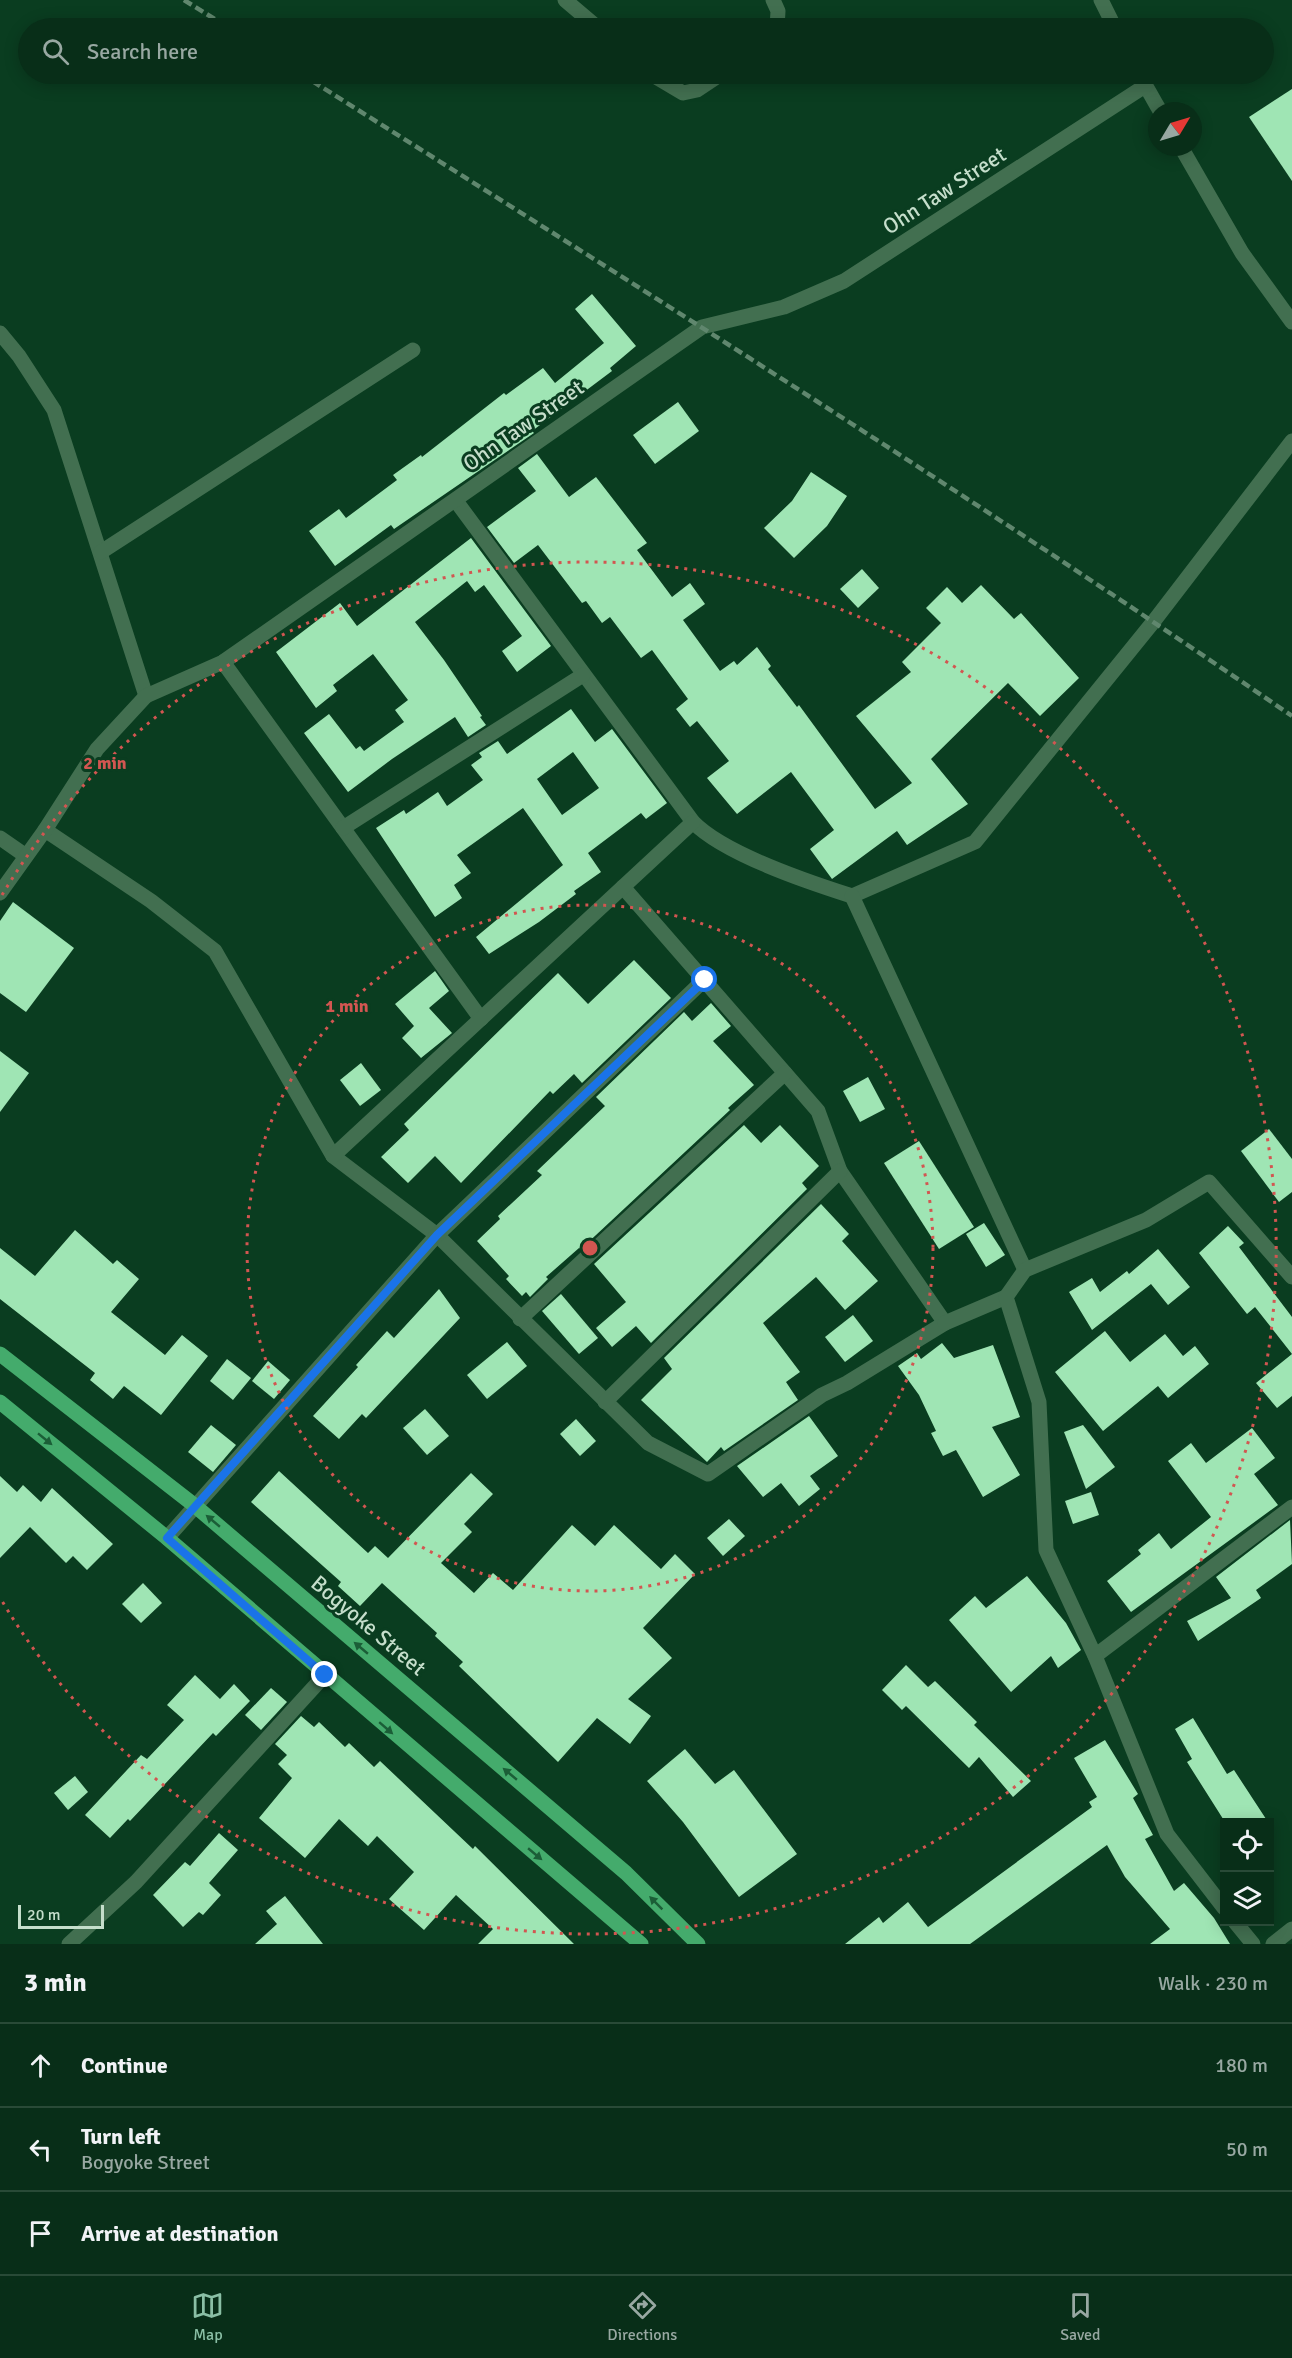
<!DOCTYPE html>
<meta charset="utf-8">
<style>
:root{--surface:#082e18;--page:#163a25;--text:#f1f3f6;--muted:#98a8a2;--line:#294a37;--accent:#8abfa5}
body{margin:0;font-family:Signika,sans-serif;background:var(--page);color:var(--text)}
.controls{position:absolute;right:18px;bottom:18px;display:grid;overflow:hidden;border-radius:0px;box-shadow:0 3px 15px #0003}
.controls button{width:54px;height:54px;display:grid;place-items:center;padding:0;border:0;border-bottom:2px solid var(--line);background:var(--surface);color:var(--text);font:30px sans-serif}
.compass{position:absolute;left:1148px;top:102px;width:54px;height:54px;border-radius:50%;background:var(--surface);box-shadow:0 3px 15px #0003;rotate:52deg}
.scale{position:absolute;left:18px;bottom:15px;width:86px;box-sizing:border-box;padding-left:6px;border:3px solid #c5decb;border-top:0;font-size:16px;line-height:21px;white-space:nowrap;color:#c5decb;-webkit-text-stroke:4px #0a3d20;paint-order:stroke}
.stop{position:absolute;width:18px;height:18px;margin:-14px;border:4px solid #1a73e8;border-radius:50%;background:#fff}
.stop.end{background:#1a73e8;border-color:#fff;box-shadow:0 2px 6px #0008}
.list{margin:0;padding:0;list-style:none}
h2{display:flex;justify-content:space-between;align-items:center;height:78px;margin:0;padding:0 24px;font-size:26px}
h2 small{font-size:20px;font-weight:400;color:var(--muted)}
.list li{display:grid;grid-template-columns:39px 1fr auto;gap:18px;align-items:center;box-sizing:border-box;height:84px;padding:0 24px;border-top:2px solid var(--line)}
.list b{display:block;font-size:22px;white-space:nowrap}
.list p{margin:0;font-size:20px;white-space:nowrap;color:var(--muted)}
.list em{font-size:20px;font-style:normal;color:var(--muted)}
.icon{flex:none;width:33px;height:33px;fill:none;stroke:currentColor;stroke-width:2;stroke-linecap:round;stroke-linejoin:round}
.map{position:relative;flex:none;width:1292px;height:1944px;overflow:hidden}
.search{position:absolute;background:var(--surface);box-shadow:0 3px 15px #0003;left:18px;right:18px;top:18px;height:66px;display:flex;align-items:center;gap:15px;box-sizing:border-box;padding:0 21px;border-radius:33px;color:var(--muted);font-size:22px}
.sheet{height:330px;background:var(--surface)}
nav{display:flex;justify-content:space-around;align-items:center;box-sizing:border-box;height:84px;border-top:2px solid var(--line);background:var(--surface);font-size:16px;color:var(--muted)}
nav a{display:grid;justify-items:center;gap:3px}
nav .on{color:var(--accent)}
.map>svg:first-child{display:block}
.building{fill:#9fe5b4;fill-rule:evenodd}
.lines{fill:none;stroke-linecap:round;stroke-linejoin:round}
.minor{stroke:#426f50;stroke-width:15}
.major{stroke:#44ab6c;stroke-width:15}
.rail{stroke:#60876e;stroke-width:4.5;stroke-dasharray:9 4.5;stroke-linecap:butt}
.oneway{fill:#1b5e37}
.route{stroke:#1a73e8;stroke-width:8}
.ring{fill:none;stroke:#d25651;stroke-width:3;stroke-dasharray:3 6}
.labels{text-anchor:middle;stroke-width:6;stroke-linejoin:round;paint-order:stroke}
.street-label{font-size:22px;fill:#c5decb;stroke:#0a3d20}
.centre{fill:#d25651;stroke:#0a3d20;stroke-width:3}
.ring-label{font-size:18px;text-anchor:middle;font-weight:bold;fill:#d25651;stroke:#0a3d20;stroke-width:6;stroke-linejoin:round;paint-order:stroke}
</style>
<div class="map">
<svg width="1292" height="1944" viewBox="0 0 1292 1944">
<rect width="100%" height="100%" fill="#0a3d20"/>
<g class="building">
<path d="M 1292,89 L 1292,181 L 1249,117 Z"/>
<path d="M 592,294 L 636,346 L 610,368 L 612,371 L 532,431 L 534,433 L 394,529 L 391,525 L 335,566 L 309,531 L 339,509 L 346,518 L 397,480 L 393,475 L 421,455 L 422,457 L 504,393 L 506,395 L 543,368 L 555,383 L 604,343 L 575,309 Z"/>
<path d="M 678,402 L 699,431 L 655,464 L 633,435 Z"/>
<path d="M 537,454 L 569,497 L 596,477 L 647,543 L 637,550 L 672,597 L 690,583 L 705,604 L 683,620 L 720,671 L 734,661 L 737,665 L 757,647 L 771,666 L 768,669 L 797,707 L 799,705 L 875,809 L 912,783 L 856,716 L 911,672 L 902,662 L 941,623 L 926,608 L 947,587 L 962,603 L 981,585 L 1014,619 L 1021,613 L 1079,678 L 1040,716 L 1008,683 L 931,759 L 968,804 L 907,845 L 897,831 L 832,879 L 810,849 L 834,830 L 791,772 L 737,814 L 707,778 L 729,761 L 697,721 L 690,727 L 676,709 L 688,699 L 652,650 L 641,658 L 610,617 L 602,623 L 586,601 L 582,603 L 538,545 L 514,563 L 487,527 L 536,491 L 518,468 Z"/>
<path d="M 811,472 L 847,496 L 827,526 L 794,558 L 764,528 L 792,501 Z"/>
<path d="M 471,538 L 551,646 L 517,672 L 502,651 L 522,636 L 484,585 L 475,592 L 467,581 L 415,622 L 444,660 L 482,716 L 480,717 L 486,725 L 468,737 L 455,717 L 392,759 L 348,792 L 304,733 L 329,714 L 356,749 L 360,746 L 364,751 L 404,722 L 395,710 L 408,700 L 373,654 L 333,685 L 337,691 L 316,708 L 276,652 L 340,603 L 357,626 Z"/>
<path d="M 862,569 L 879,588 L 858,608 L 840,589 Z"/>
<path d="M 571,709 L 595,742 L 612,729 L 667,803 L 646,819 L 641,813 L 588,853 L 601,872 L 574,891 L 576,894 L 539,922 L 489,954 L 476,937 L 563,865 L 523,808 L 457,855 L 471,873 L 454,885 L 462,898 L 435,917 L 376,828 L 404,810 L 406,814 L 438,792 L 447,806 L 483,780 L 471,765 L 482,757 L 479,753 L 498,741 L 507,754 ZM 573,752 L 599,788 L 562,815 L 537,779 Z"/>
<path d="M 13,902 L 74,948 L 26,1012 L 0,993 L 0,921 Z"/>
<path d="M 634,960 L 671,998 L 582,1083 L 574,1074 L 553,1094 L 550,1091 L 461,1183 L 435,1156 L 408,1183 L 381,1157 L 409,1130 L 404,1124 L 558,973 L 588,1004 Z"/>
<path d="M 435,971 L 449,991 L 429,1008 L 452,1033 L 421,1058 L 402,1038 L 414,1026 L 395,1004 Z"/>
<path d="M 711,1003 L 731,1026 L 713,1041 L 754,1085 L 728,1108 L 730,1110 L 581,1249 L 579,1248 L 546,1277 L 548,1279 L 530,1297 L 526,1292 L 522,1296 L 506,1279 L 509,1276 L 477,1241 L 500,1219 L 498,1216 L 542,1175 L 537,1171 L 605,1106 L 596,1097 L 684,1012 L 692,1021 Z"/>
<path d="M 0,1051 L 29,1073 L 0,1112 Z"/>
<path d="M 361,1063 L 381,1090 L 360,1106 L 340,1080 Z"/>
<path d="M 868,1077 L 885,1109 L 860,1122 L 843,1091 Z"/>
<path d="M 744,1125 L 761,1143 L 780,1125 L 819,1166 L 802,1183 L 807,1189 L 651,1343 L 636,1326 L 612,1347 L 596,1328 L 626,1302 L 594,1264 Z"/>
<path d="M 1269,1129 L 1292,1159 L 1292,1192 L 1279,1202 L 1241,1151 Z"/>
<path d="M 919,1141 L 974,1227 L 939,1249 L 884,1163 Z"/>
<path d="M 821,1204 L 849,1234 L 842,1241 L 878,1281 L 845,1310 L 816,1277 L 763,1323 L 800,1372 L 786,1382 L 798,1400 L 724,1451 L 721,1447 L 707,1462 L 641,1400 L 672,1369 L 664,1358 Z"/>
<path d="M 984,1223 L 1005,1255 L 986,1267 L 966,1234 Z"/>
<path d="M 1228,1226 L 1244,1243 L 1239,1247 L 1292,1317 L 1292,1396 L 1277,1408 L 1256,1383 L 1292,1354 L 1255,1307 L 1247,1314 L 1199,1253 Z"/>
<path d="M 75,1230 L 113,1264 L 117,1260 L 139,1279 L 111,1312 L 165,1355 L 182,1335 L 208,1356 L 161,1415 L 124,1386 L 113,1399 L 90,1380 L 95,1373 L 0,1299 L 0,1248 L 35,1276 Z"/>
<path d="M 1158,1249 L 1190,1287 L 1168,1305 L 1151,1284 L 1092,1330 L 1069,1292 L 1092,1278 L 1100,1292 L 1127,1271 L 1129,1274 Z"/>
<path d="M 439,1289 L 460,1318 L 366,1418 L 362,1414 L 339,1439 L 313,1416 L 358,1367 L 356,1365 L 387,1331 L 394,1338 Z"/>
<path d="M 561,1294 L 598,1338 L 579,1354 L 542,1311 Z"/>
<path d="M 853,1315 L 873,1341 L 845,1362 L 825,1337 Z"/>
<path d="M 1105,1331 L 1130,1362 L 1165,1334 L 1183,1356 L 1195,1346 L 1209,1364 L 1168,1398 L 1158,1386 L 1103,1431 L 1055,1372 Z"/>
<path d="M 507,1342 L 527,1366 L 487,1399 L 467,1375 Z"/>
<path d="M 942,1343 L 954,1358 L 993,1345 L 1020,1417 L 992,1427 L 1020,1475 L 983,1497 L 956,1450 L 943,1456 L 931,1433 L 936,1431 L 919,1395 L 898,1366 L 917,1353 L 921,1359 Z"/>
<path d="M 227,1359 L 251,1378 L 233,1400 L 210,1381 Z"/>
<path d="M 268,1361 L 290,1380 L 274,1399 L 252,1381 Z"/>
<path d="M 425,1409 L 449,1436 L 427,1455 L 403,1428 Z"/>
<path d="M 809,1416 L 838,1456 L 810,1476 L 820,1489 L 799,1506 L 781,1483 L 763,1497 L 737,1466 Z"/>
<path d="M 576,1419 L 596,1441 L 580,1456 L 560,1434 Z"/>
<path d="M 211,1425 L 236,1445 L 213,1472 L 188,1452 Z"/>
<path d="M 1083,1425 L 1115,1467 L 1086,1489 L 1064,1432 Z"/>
<path d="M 1252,1428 L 1275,1458 L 1254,1474 L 1278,1505 L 1131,1612 L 1107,1581 L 1141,1554 L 1138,1550 L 1159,1533 L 1171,1549 L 1211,1517 L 1168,1461 L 1191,1443 L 1206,1463 Z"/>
<path d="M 279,1471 L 368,1553 L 375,1546 L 388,1558 L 471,1473 L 493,1494 L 464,1524 L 472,1532 L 441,1563 L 474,1593 L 493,1573 L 513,1590 L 572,1525 L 595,1546 L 614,1525 L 661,1569 L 675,1554 L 695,1574 L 643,1628 L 672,1658 L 628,1699 L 651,1716 L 630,1744 L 597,1718 L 558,1762 L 459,1666 L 463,1662 L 435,1636 L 437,1633 L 382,1583 L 360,1606 L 338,1586 L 341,1582 L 251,1502 Z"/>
<path d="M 0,1476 L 17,1492 L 23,1485 L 41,1502 L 52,1488 L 113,1544 L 87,1570 L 73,1556 L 66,1563 L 30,1527 L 0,1558 Z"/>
<path d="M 1091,1492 L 1099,1515 L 1073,1524 L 1065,1501 Z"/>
<path d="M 729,1519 L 745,1536 L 723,1556 L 707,1538 Z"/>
<path d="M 1290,1520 L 1292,1564 L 1256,1590 L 1261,1598 L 1198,1641 L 1187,1621 L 1231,1598 L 1216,1577 Z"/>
<path d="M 1027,1576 L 1066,1623 L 1081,1650 L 1058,1668 L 1051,1656 L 1011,1692 L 949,1620 L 975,1596 L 986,1608 Z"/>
<path d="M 143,1583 L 162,1603 L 141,1623 L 122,1604 Z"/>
<path d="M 906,1665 L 928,1687 L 935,1681 L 977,1722 L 974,1725 L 1031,1781 L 1013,1797 L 979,1757 L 969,1768 L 906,1706 L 902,1710 L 882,1690 Z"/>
<path d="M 195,1675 L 220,1699 L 234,1684 L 250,1701 L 216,1736 L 213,1733 L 130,1821 L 128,1819 L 110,1838 L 85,1815 L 141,1755 L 147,1759 L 184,1720 L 167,1705 Z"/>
<path d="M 271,1688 L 287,1702 L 261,1730 L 245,1715 Z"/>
<path d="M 301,1716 L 314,1727 L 319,1722 L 345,1747 L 349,1743 L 374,1767 L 380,1761 L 473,1849 L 475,1846 L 574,1944 L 478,1944 L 493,1929 L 456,1895 L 424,1930 L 389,1899 L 414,1872 L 377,1836 L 368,1846 L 339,1819 L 305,1858 L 259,1818 L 292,1778 L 278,1764 L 287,1755 L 275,1744 Z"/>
<path d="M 1193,1718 L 1227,1774 L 1234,1770 L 1268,1822 L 1225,1822 L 1187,1762 L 1192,1759 L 1175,1729 Z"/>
<path d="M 1105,1740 L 1138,1794 L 1133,1798 L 1153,1835 L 1145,1839 L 1174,1891 L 1184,1883 L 1214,1918 L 1230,1944 L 1150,1944 L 1170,1929 L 1125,1877 L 1107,1845 L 970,1944 L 845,1944 L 879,1917 L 883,1923 L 908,1902 L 928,1927 L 1092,1807 L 1089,1802 L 1097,1797 L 1074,1758 Z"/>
<path d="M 685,1749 L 715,1784 L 734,1770 L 797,1854 L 739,1897 L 683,1822 L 647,1781 Z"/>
<path d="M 75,1776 L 88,1792 L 68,1810 L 54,1793 Z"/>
<path d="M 219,1833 L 238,1850 L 209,1883 L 221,1895 L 203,1915 L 199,1912 L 183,1927 L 153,1895 L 185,1862 L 190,1866 Z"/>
<path d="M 285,1896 L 323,1944 L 255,1944 L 277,1924 L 266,1911 Z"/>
</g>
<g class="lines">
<g class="minor">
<path d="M 565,0 L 598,28"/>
<path d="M 773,0 L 778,11 L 777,28"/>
<path d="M 1101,0 L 1115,28"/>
<path d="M 651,74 L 683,93 L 697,90 L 721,74"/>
<path d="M 1139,74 L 1160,111"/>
<path d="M 1181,147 L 1242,253 L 1292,322"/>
<path d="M 0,333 L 19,356 L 54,410 L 146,696"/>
<path d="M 456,501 L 693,822 C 724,854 808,882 852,896 L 975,842 L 1154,621 L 1292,441"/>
<path d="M 101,552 L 413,350"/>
<path d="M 223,662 L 481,1019"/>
<path d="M 343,828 L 583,675"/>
<path d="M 45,830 L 151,901 L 215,951 L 333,1156 L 437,1235 L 648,1443 L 708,1474 L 822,1395 L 847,1383 L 945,1323 L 840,1171 L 818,1111 L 623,887"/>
<path d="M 0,838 L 26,856"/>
<path d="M 0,893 L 45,830 L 97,749 L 146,696 L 223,662 L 702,327 L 784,307 L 844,281 L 1145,86"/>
<path d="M 852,896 L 1025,1270"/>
<path d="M 333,1156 L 693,822"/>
<path d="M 520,1319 L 785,1073"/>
<path d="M 945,1323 L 1006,1297"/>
<path d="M 605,1402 L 840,1171"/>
<path d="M 167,1538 L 437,1235 L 704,980"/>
<path d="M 1095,1656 L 1292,1507"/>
<path d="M 1224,1908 L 1167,1834 L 1095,1656 L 1046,1550 L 1039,1402 L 1006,1297 L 1025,1270 L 1146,1220 L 1209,1182 L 1292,1277"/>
<path d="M 1235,1922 L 1253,1944"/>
<path d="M 69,1944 L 136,1882 L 325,1675"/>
<path d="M 1273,1944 L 1292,1929"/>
</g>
<g class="major">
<path d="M 0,1354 L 194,1505 L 626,1873 L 698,1944"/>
<path d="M 0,1402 L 167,1538 L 641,1944"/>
</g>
<g class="rail">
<path d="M 184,0 L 229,28"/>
<path d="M 301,74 C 634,284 967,493 1292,716"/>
</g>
</g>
<defs><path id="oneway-solid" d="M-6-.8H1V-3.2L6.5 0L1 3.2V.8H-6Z" transform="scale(1.5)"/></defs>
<g class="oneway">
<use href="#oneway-solid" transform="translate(45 1439) rotate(39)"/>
<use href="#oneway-solid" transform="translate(213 1521) rotate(-140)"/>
<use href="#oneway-solid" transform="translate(361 1648) rotate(-140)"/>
<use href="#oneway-solid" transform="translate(386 1728) rotate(41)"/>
<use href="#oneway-solid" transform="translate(510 1774) rotate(-140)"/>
<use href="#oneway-solid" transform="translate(535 1854) rotate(40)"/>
<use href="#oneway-solid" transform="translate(656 1903) rotate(-135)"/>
</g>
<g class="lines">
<path class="route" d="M 325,1675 L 167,1538 L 437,1235 L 705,980"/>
</g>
<g class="ring">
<circle cx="590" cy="1248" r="343"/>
<path d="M2 895A686 686 0 1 1 2 1601"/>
</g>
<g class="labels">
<g class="street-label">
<text transform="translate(944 190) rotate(-33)" y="8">Ohn Taw Street</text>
<text transform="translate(523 425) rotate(-35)" y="8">Ohn Taw Street</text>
<text transform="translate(369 1625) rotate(40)" y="8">Bogyoke Street</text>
</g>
</g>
<circle cx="590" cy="1248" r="9" class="centre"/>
<g class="ring-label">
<text x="105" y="769">2 min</text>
<text x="347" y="1012">1 min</text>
</g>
</svg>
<div class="controls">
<button><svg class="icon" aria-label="locate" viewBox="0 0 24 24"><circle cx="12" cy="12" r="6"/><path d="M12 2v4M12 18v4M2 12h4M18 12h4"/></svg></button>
<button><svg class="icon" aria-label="layers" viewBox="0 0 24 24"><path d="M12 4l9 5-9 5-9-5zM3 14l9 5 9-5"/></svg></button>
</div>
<svg class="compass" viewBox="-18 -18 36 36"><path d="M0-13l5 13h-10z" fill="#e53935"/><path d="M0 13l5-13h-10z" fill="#98a8a2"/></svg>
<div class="scale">20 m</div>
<div class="stop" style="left:705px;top:980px"></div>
<div class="stop end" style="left:325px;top:1675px"></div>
<div class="search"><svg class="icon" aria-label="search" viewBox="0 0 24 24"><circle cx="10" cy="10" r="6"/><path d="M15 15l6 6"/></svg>Search here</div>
</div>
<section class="sheet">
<h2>3 min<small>Walk · 230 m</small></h2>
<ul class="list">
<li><svg class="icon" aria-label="ahead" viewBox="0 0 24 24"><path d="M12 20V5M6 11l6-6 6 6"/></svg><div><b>Continue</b></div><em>180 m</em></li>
<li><svg class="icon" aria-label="left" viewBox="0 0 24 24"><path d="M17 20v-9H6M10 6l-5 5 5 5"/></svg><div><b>Turn left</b><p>Bogyoke Street</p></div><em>50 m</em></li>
<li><svg class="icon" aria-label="arrive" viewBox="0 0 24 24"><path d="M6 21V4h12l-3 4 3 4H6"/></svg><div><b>Arrive at destination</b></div></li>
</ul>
</section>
<nav>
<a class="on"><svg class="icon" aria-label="map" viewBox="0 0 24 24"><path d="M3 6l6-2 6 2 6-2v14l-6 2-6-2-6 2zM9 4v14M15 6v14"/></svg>Map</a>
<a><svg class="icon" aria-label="directions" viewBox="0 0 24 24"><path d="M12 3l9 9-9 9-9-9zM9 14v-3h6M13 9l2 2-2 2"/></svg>Directions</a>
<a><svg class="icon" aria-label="saved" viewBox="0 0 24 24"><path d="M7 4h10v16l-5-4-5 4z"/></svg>Saved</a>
</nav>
